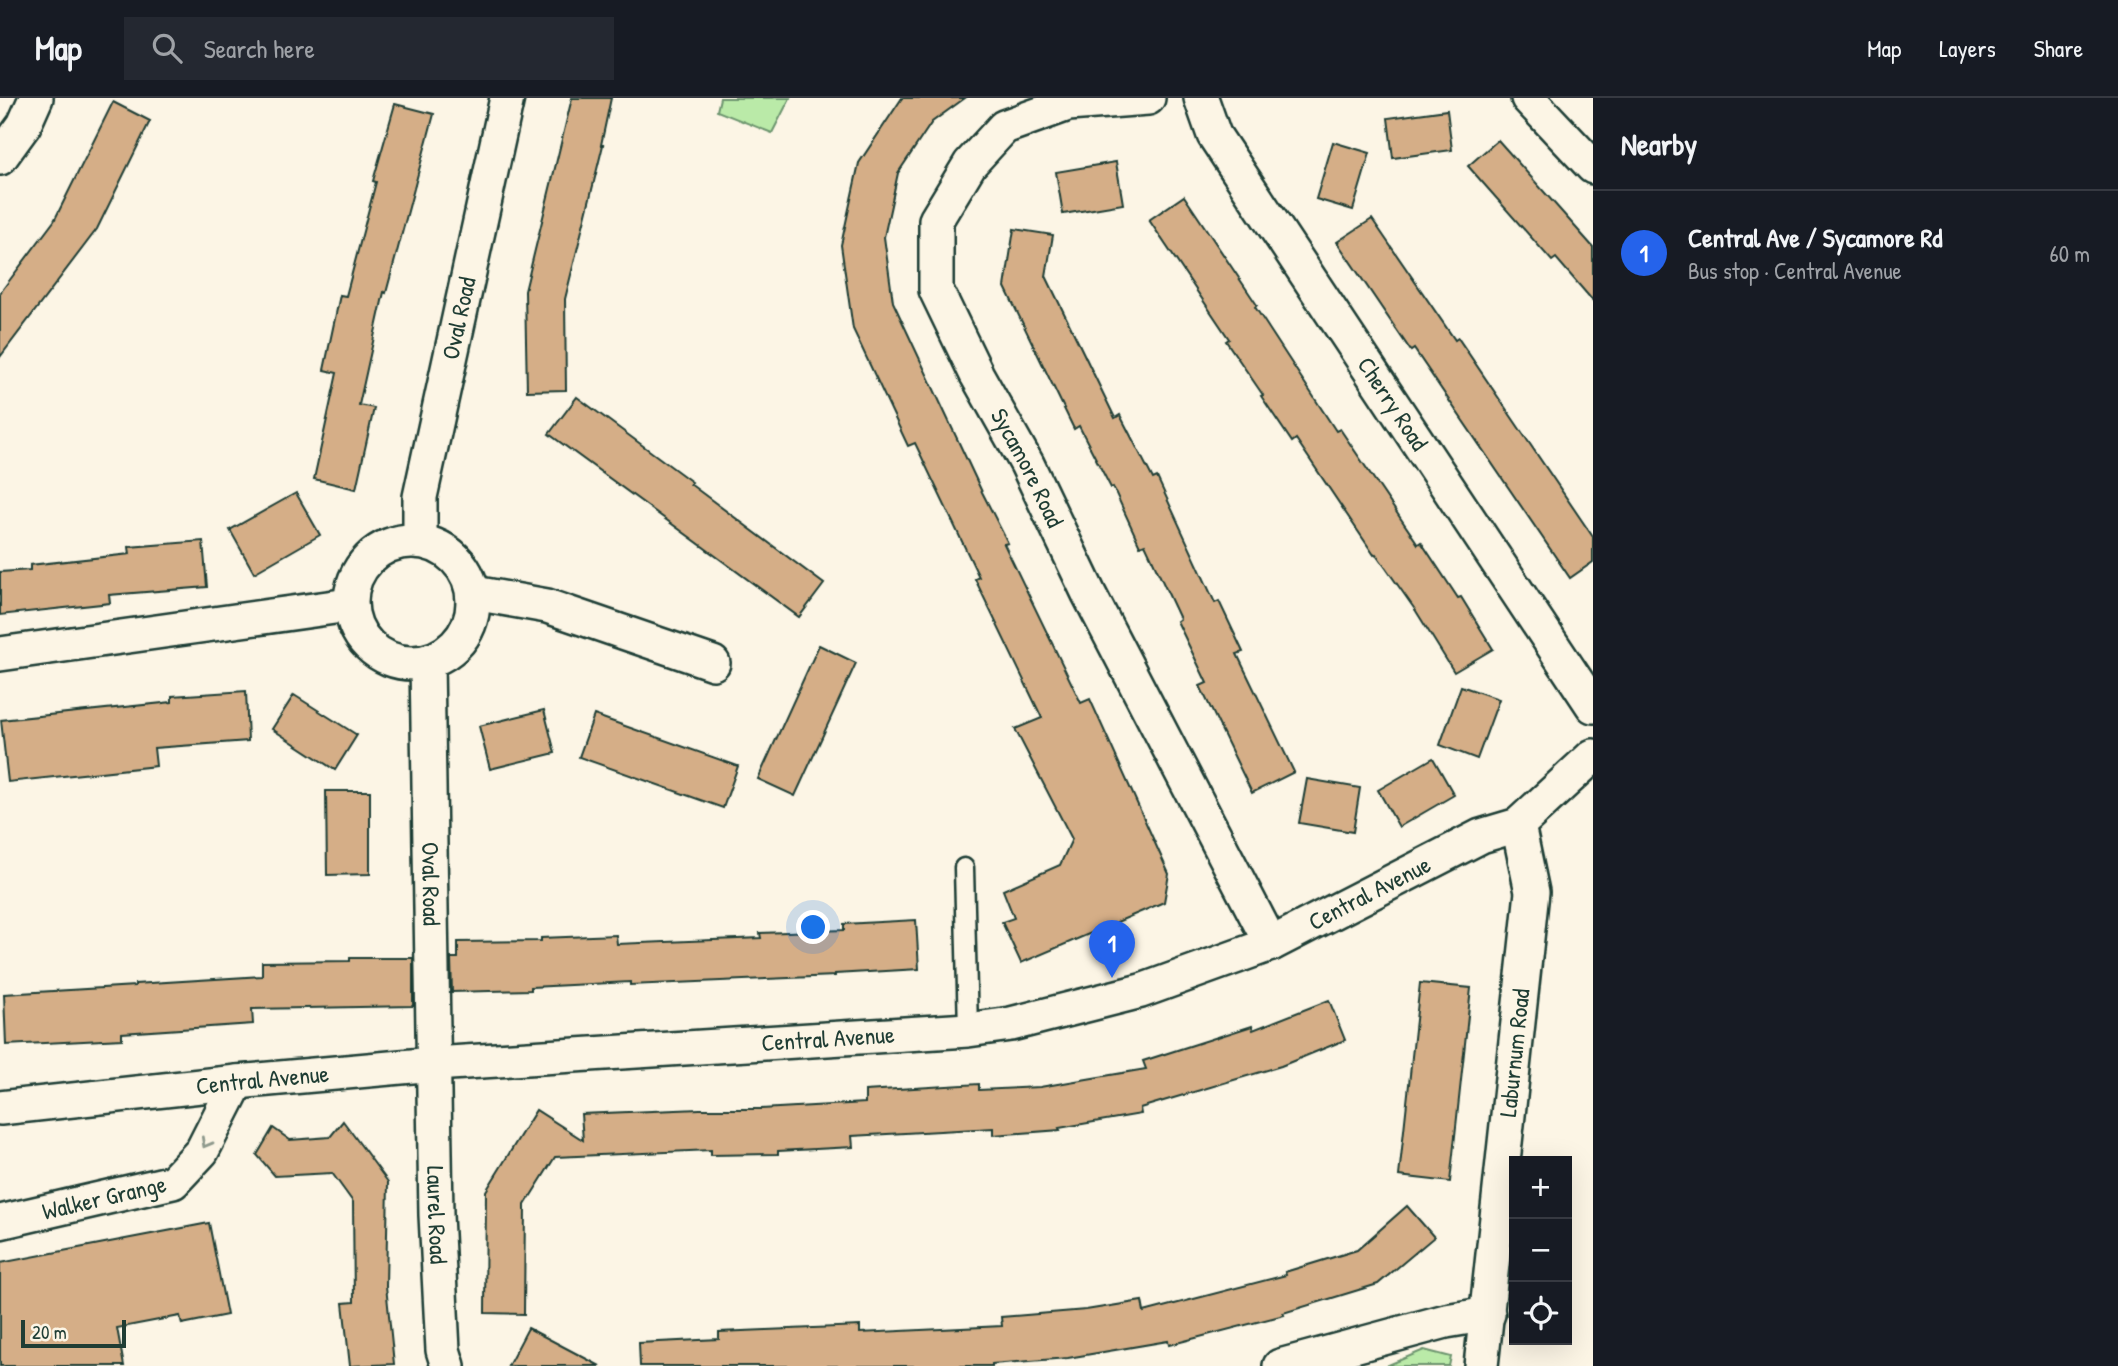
<!DOCTYPE html>
<meta charset="utf-8">
<style>
:root{--surface:#171b24;--page:#242831;--text:#f1f3f6;--muted:#9ea1a6;--line:#363941;--accent:#2563eb}
body{margin:0;font-family:"Patrick Hand",sans-serif;background:var(--page);color:var(--text)}
.controls{position:absolute;right:21px;bottom:21px;display:grid;overflow:hidden;border-radius:0px;box-shadow:0 7px 28px #0002}
.controls button{width:63px;height:63px;display:grid;place-items:center;padding:0;border:0;border-bottom:2px solid var(--line);background:var(--surface);color:var(--text);font:35px sans-serif}
.scale{position:absolute;left:21px;bottom:18px;width:105px;box-sizing:border-box;padding-left:7px;border:4px solid #1f3d34;border-top:0;font-size:19px;line-height:24px;white-space:nowrap;color:#1f3d34;-webkit-text-stroke:5px #fcf5e5;paint-order:stroke}
.you{position:absolute;left:814px;top:830px;width:24px;height:24px;margin:-18px;border:5px solid #fff;border-radius:50%;background:#1a73e8;box-shadow:0 0 0 10px #1a73e833}
.badge{display:grid;place-items:center;width:46px;height:46px;border-radius:50%;background:var(--accent);color:#fff;font-size:23px;font-weight:700}
.pin{position:absolute;translate:-50% -58px;filter:drop-shadow(0 2px 4px #0008)}
.pin::after{content:'';position:absolute;top:37px;width:24px;height:21px;background:inherit;clip-path:polygon(0 0,100% 0,50% 100%)}
.list{margin:0;padding:0;list-style:none}
h2{display:flex;justify-content:space-between;align-items:center;height:91px;margin:0;padding:0 28px;font-size:30px}
h2 small{font-size:23px;font-weight:400;color:var(--muted)}
.list li{display:grid;grid-template-columns:46px 1fr auto;gap:21px;align-items:center;box-sizing:border-box;height:126px;padding:0 28px;border-top:2px solid var(--line)}
.list b{display:block;font-size:26px;white-space:nowrap}
.list p{margin:0;font-size:23px;white-space:nowrap;color:var(--muted)}
.list em{font-size:23px;font-style:normal;color:var(--muted)}
.icon{flex:none;width:38px;height:38px;fill:none;stroke:currentColor;stroke-width:2;stroke-linecap:round;stroke-linejoin:round}
.map{position:relative;flex:none;width:1593px;height:1268px;overflow:hidden}
header{display:flex;align-items:center;gap:42px;box-sizing:border-box;height:98px;padding:0 35px;background:var(--surface);border-bottom:2px solid var(--line)}
header strong{font-size:33px}
nav{display:flex;gap:38px;margin-inline-start:auto;font-size:24px}
.search{width:490px;height:63px;background:var(--page);display:flex;align-items:center;gap:18px;box-sizing:border-box;padding:0 24px;border-radius:0px;color:var(--muted);font-size:26px}
main{display:flex}
aside{flex:1;background:var(--surface)}
.map>svg:first-child{display:block}
.green{fill:#baeaa8;stroke:#6c946e;stroke-width:2}
.building{fill:#d5ae87;stroke:#1f3d34;stroke-width:2}
.lines{fill:none;stroke-linecap:round;stroke-linejoin:round}
.service-casing{stroke:#1f3d34;stroke-width:23}
.minor-casing{stroke:#1f3d34;stroke-width:38}
.service{stroke:#fcf5e5;stroke-width:18}
.minor{stroke:#fcf5e5;stroke-width:33}
.oneway{stroke:#8e998c}
.labels{text-anchor:middle;stroke-width:5;stroke-linejoin:round;paint-order:stroke}
.street-label{font-size:24px;fill:#1f3d34;stroke:#fcf5e5}
</style>
<header>
<strong>Map</strong>
<div class="search"><svg class="icon" aria-label="search" viewBox="0 0 24 24"><circle cx="10" cy="10" r="6"/><path d="M15 15l6 6"/></svg>Search here</div>
<nav><a>Map</a><a>Layers</a><a>Share</a></nav>
</header>
<main>
<div class="map">
<svg width="1593" height="1268" viewBox="0 0 1593 1268">
<rect width="100%" height="100%" fill="#fcf5e5"/>
<filter id="ink" filterUnits="userSpaceOnUse"><feTurbulence type="fractalNoise" baseFrequency=".0143" numOctaves="2"/><feDisplacementMap in="SourceGraphic" scale="14" xChannelSelector="R" yChannelSelector="G"/><feConvolveMatrix kernelMatrix="1 2 1 2 8 2 1 2 1" color-interpolation-filters="sRGB"/></filter>
<g filter="url(#ink)">
<g class="green">
<path d="M 720,0 L 790,0 L 772,35 L 717,13 Z"/>
<path d="M 1424,1252 L 1451,1259 L 1449,1268 L 1386,1268 Z"/>
</g>
<g class="building">
<path d="M 572,0 L 611,0 L 601,47 L 603,47 L 565,201 L 566,292 L 527,293 L 525,193 Z"/>
<path d="M 902,0 L 965,0 L 932,24 L 898,75 L 884,139 L 893,204 L 982,394 L 1008,445 L 1004,446 L 1081,605 L 1090,601 L 1169,776 L 1164,804 L 1021,865 L 1002,824 L 1014,820 L 1003,792 L 1060,767 L 1072,741 L 1015,631 L 1042,620 L 975,481 L 979,479 L 915,345 L 908,348 L 853,231 L 841,147 L 859,65 Z"/>
<path d="M 113,4 L 150,23 L 97,131 L 0,259 L 0,195 L 54,123 Z"/>
<path d="M 395,6 L 434,16 L 386,195 L 384,194 L 359,307 L 374,310 L 356,391 L 314,381 L 337,275 L 324,272 L 340,197 L 346,198 L 376,84 L 373,83 Z"/>
<path d="M 1447,12 L 1452,52 L 1393,60 L 1388,20 Z"/>
<path d="M 1498,42 L 1593,149 L 1593,203 L 1556,160 L 1552,163 L 1468,68 Z"/>
<path d="M 1333,44 L 1370,55 L 1353,112 L 1316,101 Z"/>
<path d="M 1116,64 L 1123,106 L 1063,116 L 1056,74 Z"/>
<path d="M 1184,98 L 1257,207 L 1255,209 L 1336,333 L 1340,331 L 1418,446 L 1421,444 L 1458,500 L 1461,499 L 1493,551 L 1454,574 L 1416,513 L 1376,456 L 1374,457 L 1296,341 L 1292,344 L 1261,298 L 1263,297 L 1226,243 L 1229,241 L 1149,122 Z"/>
<path d="M 1372,121 L 1455,242 L 1458,240 L 1593,439 L 1593,464 L 1570,480 L 1414,251 L 1411,253 L 1337,144 Z"/>
<path d="M 1014,131 L 1053,137 L 1046,178 L 1115,320 L 1120,317 L 1153,381 L 1157,379 L 1215,505 L 1219,503 L 1243,554 L 1237,556 L 1294,674 L 1252,695 L 1200,588 L 1207,585 L 1177,523 L 1180,521 L 1145,446 L 1140,448 L 1113,389 L 1111,390 L 1079,328 L 1074,331 L 1005,189 Z"/>
<path d="M 577,299 L 692,384 L 690,386 L 824,486 L 799,519 L 549,336 Z"/>
<path d="M 296,395 L 320,437 L 254,475 L 230,432 Z"/>
<path d="M 203,443 L 207,489 L 109,497 L 110,505 L 0,517 L 0,474 L 30,472 L 30,467 L 130,456 L 129,449 Z"/>
<path d="M 819,547 L 856,565 L 795,698 L 758,681 Z"/>
<path d="M 1461,588 L 1499,601 L 1477,661 L 1440,647 Z"/>
<path d="M 246,593 L 248,643 L 154,650 L 156,668 L 8,684 L 1,622 L 172,604 L 172,598 Z"/>
<path d="M 294,597 L 357,637 L 335,672 L 272,631 Z"/>
<path d="M 544,612 L 555,655 L 490,671 L 479,628 Z"/>
<path d="M 594,617 L 738,668 L 723,710 L 579,659 Z"/>
<path d="M 1433,660 L 1454,697 L 1399,729 L 1378,692 Z"/>
<path d="M 1307,681 L 1360,690 L 1353,734 L 1299,725 Z"/>
<path d="M 326,693 L 370,693 L 370,776 L 327,777 Z"/>
<path d="M 916,822 L 919,871 L 835,876 L 835,878 L 630,887 L 630,884 L 531,889 L 531,892 L 452,894 L 451,860 L 458,860 L 458,844 L 541,843 L 541,840 L 616,837 L 617,846 L 761,840 L 760,835 L 844,832 L 844,826 Z"/>
<path d="M 350,860 L 413,860 L 413,908 L 252,911 L 253,926 L 122,935 L 122,941 L 6,947 L 4,896 L 135,888 L 135,886 L 262,878 L 262,864 L 350,863 Z"/>
<path d="M 1420,885 L 1471,890 L 1450,1084 L 1399,1078 Z"/>
<path d="M 1329,902 L 1345,942 L 1281,968 L 1140,1010 L 1141,1016 L 1059,1030 L 1060,1032 L 993,1037 L 993,1030 L 852,1038 L 853,1049 L 778,1053 L 778,1056 L 711,1057 L 711,1052 L 555,1059 L 525,1107 L 524,1216 L 485,1215 L 486,1093 L 536,1012 L 583,1042 L 581,1016 L 700,1011 L 761,1011 L 865,1005 L 865,993 L 979,986 L 979,992 L 1040,989 L 1146,971 L 1143,963 L 1252,928 L 1253,932 Z"/>
<path d="M 343,1023 L 388,1084 L 386,1188 L 394,1266 L 350,1268 L 343,1205 L 354,1204 L 353,1104 L 332,1075 L 275,1078 L 257,1057 L 273,1030 L 290,1042 L 330,1039 Z"/>
<path d="M 1407,1108 L 1434,1139 L 1378,1186 L 1283,1215 L 1284,1217 L 1169,1247 L 1168,1243 L 1068,1260 L 992,1266 L 992,1268 L 640,1268 L 639,1245 L 719,1241 L 719,1234 L 860,1228 L 860,1235 L 1002,1228 L 1001,1219 L 1086,1212 L 1142,1203 L 1144,1214 L 1286,1177 L 1285,1174 L 1357,1152 Z"/>
<path d="M 209,1125 L 227,1217 L 182,1226 L 180,1218 L 117,1230 L 124,1268 L 0,1268 L 0,1165 Z"/>
<path d="M 528,1230 L 600,1268 L 508,1268 Z"/>
</g>
<g class="lines">
<g class="service-casing">
<path id="service" d="M 964,770 L 968,932"/>
</g>
<g class="minor-casing">
<g id="minor">
<path id="s1" d="M 1148,0 L 1068,6 L 1004,29 L 970,66 L 936,122 L 936,192 L 977,277 L 1027,366 L 1089,496 L 1271,846"/>
<path id="s2" d="M 1201,0 L 1214,37 L 1593,608"/>
<path d="M 1528,0 L 1593,69"/>
<path d="M 0,60 L 24,27 L 36,0"/>
<path id="s3" d="M 420,442 L 420,399 L 507,0"/>
<circle cx="412" cy="504" r="61"/>
<path d="M 474,495 L 547,508 L 713,565"/>
<path d="M 0,556 L 349,507"/>
<path id="s4" d="M 427,564 L 436,1117 L 443,1252 L 448,1268"/>
<path id="s5" d="M 0,1010 L 237,984 L 434,966 L 968,932 L 1011,926 L 1141,893 L 1271,846 L 1481,738 L 1518,727 L 1593,658"/>
<path id="s6" d="M 0,1124 L 173,1084 L 202,1053 L 237,984"/>
<path d="M 1280,1268 L 1446,1223 L 1488,1216"/>
<path id="s7" d="M 1481,1268 L 1532,794 L 1518,727"/>
</g>
</g>
<use href="#service" class="service"/>
<use href="#minor" class="minor"/>
</g>
<defs><path id="oneway-chevron" d="M-2-3.5L2.5 0L-2 3.5" fill="none" stroke-width="1.6" stroke-linecap="round" stroke-linejoin="round" transform="scale(1.75)"/></defs>
<use class="oneway" href="#oneway-chevron" transform="translate(206 1045) rotate(119)"/>
</g>
<g class="labels">
<g class="street-label">
<text dy="8" stroke="none"><textPath href="#s3" startOffset="226">Oval Road</textPath></text>
<text dy="8" stroke="none"><textPath href="#s2" startOffset="362">Cherry Road</textPath></text>
<text dy="8" stroke="none"><textPath href="#s1" startOffset="534">Sycamore Road</textPath></text>
<text dy="8" stroke="none"><textPath href="#s4" startOffset="222">Oval Road</textPath></text>
<text dy="8" stroke="none"><textPath href="#s5" startOffset="1398">Central Avenue</textPath></text>
<text dy="8" stroke="none"><textPath href="#s5" startOffset="831">Central Avenue</textPath></text>
<text dy="8" stroke="none"><textPath href="#s7" startOffset="315">Laburnum Road</textPath></text>
<text dy="8" stroke="none"><textPath href="#s5" startOffset="264">Central Avenue</textPath></text>
<text dy="8" stroke="none"><textPath href="#s6" startOffset="107">Walker Grange</textPath></text>
<text dy="8" stroke="none"><textPath href="#s4" startOffset="553">Laurel Road</textPath></text>
</g>
</g>
</svg>
<div class="controls">
<button>+</button>
<button>−</button>
<button><svg class="icon" aria-label="locate" viewBox="0 0 24 24"><circle cx="12" cy="12" r="6"/><path d="M12 2v4M12 18v4M2 12h4M18 12h4"/></svg></button>
</div>
<div class="scale">20 m</div>
<div class="you"></div>
<div class="pin badge" style="left:1112px;top:880px">1</div>
</div>
<aside>
<h2>Nearby<small></small></h2>
<ul class="list">
<li><span class="badge">1</span><div><b>Central Ave / Sycamore Rd</b><p>Bus stop · Central Avenue</p></div><em>60 m</em></li>
</ul>
</aside>
</main>
